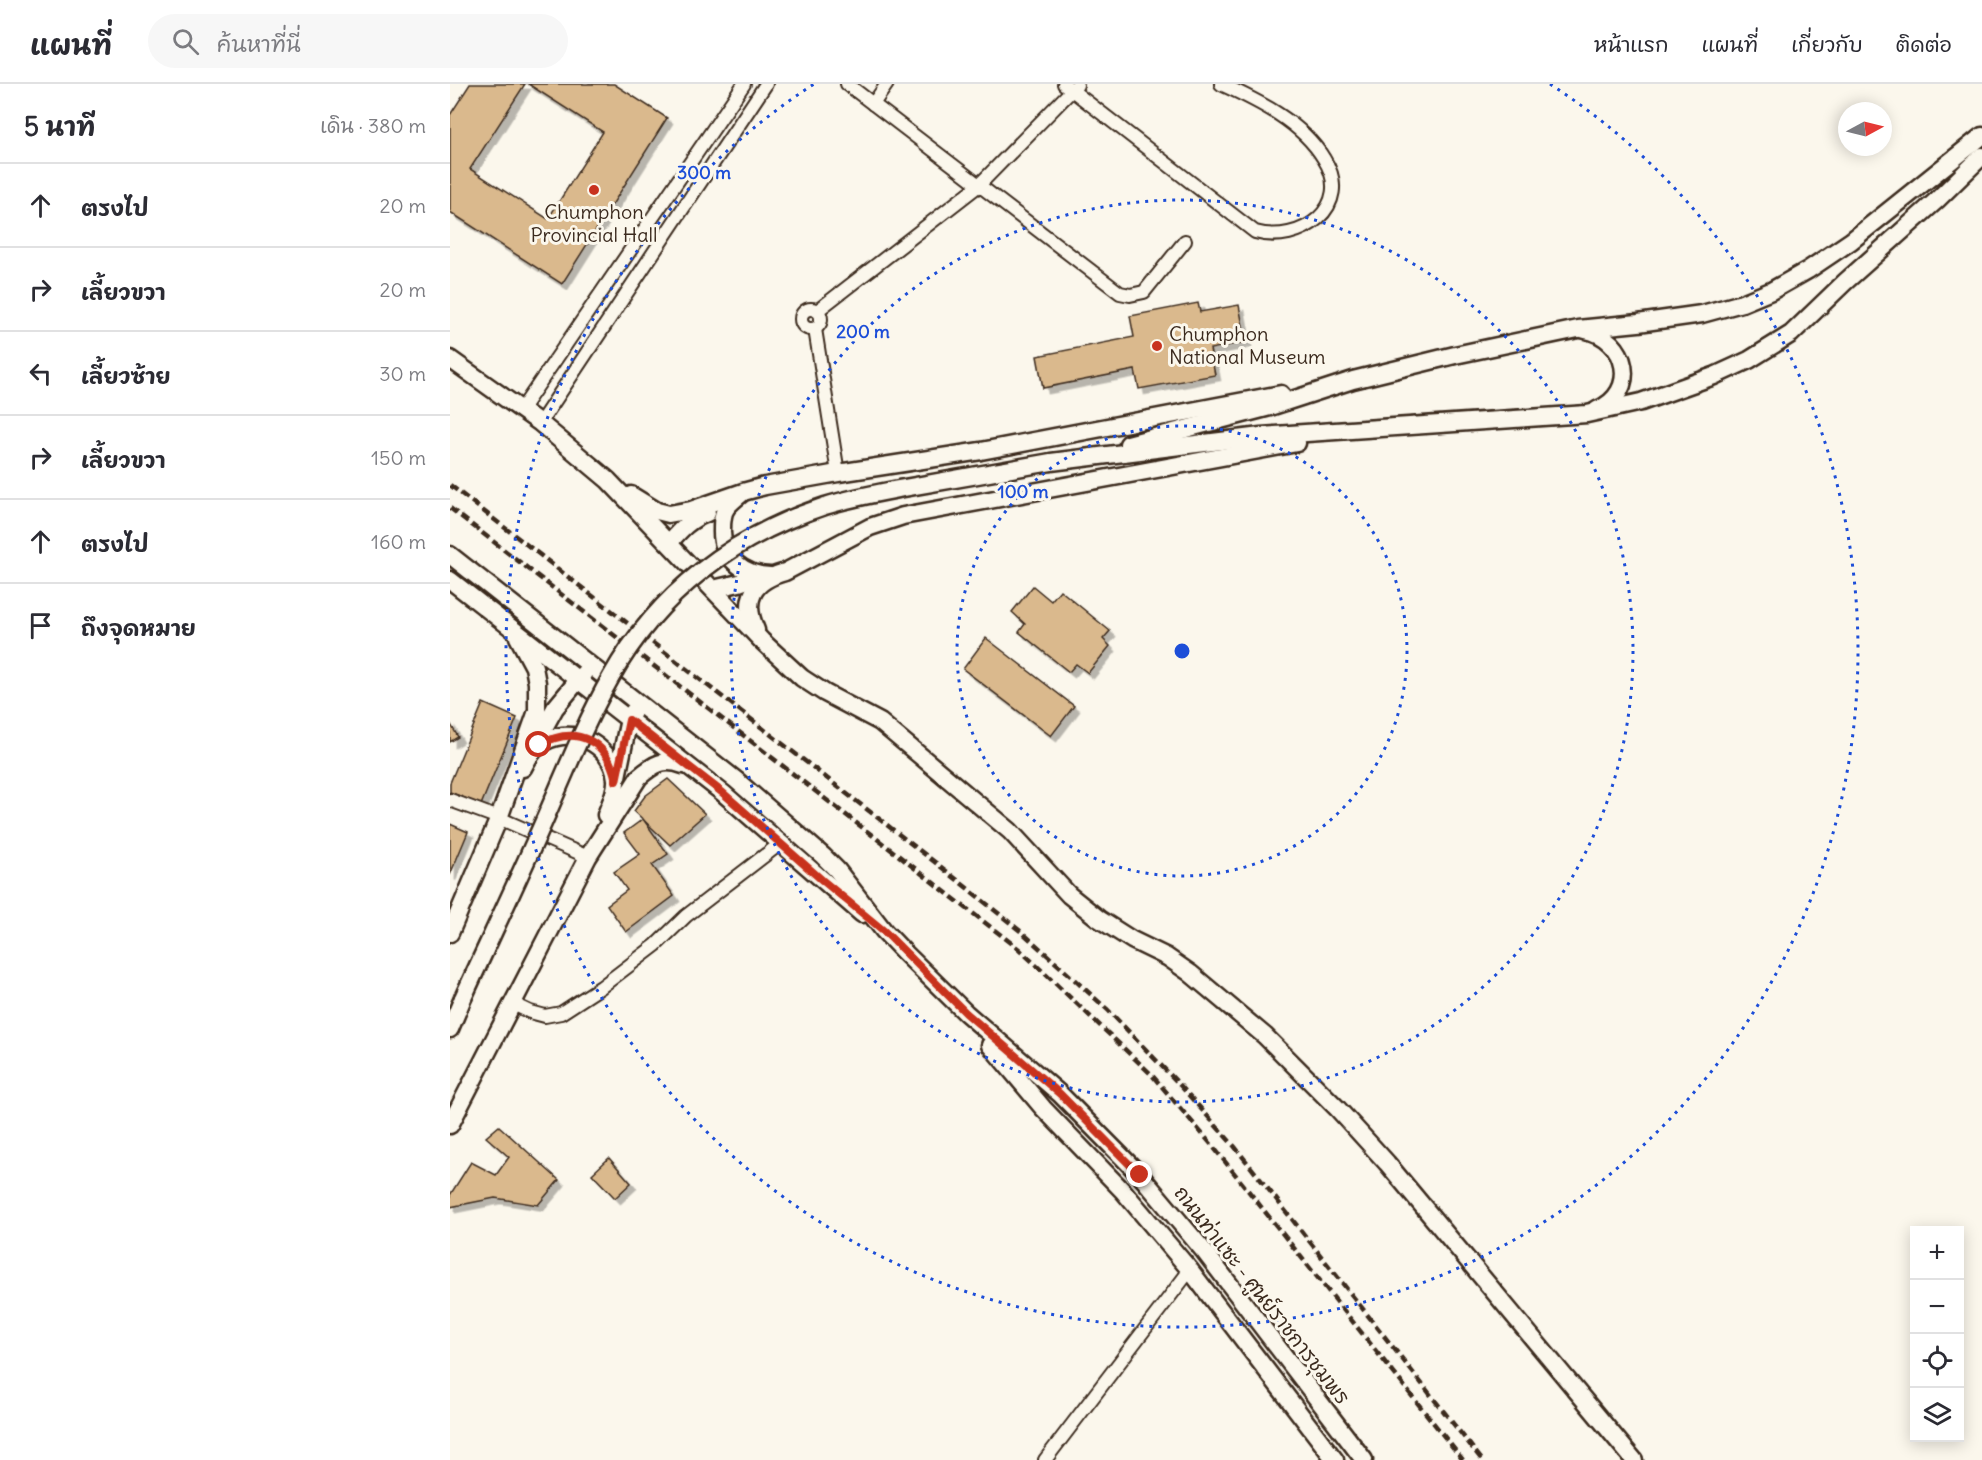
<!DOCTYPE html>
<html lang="th">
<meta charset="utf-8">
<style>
:root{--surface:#fff;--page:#f7f7f7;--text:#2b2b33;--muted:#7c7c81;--line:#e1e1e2}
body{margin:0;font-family:Delius,"Playpen Sans Thai",sans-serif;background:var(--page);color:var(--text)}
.controls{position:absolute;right:18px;bottom:18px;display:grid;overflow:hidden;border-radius:0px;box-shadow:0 3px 15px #0003}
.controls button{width:54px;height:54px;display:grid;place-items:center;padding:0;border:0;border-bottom:2px solid var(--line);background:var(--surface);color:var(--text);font:30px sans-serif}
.compass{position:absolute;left:1388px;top:18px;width:54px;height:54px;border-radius:50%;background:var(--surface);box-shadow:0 3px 15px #0003;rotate:83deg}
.stop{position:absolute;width:18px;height:18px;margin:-14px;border:4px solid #c8321e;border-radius:50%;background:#fff}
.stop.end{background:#c8321e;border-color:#fff;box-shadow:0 2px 6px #0008}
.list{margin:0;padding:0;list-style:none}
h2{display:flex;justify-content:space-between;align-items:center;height:78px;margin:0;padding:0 24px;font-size:26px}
h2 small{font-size:20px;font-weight:400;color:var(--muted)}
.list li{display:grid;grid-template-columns:39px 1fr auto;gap:18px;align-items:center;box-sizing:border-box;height:84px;padding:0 24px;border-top:2px solid var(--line)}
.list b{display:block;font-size:22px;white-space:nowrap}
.list em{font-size:20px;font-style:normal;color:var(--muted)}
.icon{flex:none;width:33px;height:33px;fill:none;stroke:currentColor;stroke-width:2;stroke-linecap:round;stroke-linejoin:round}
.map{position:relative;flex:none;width:1532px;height:1376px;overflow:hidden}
header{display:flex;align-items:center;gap:36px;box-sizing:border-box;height:84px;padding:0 30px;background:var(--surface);border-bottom:2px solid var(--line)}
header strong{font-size:28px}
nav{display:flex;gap:33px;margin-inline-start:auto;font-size:21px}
.search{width:420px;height:54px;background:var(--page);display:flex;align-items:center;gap:15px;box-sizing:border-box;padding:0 21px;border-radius:33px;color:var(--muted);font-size:22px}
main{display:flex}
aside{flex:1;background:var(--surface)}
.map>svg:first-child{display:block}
.building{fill:#dab98d;stroke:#3b2a1e;stroke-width:1.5;filter:url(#shadow)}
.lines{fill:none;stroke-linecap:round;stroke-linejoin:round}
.street-casing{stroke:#3b2a1e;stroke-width:16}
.secondary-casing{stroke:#3b2a1e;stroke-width:21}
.street{stroke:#fbf7ec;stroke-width:12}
.secondary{stroke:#fbf7ec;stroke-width:16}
.rail{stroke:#3b2a1e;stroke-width:4.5;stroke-dasharray:9 4.5;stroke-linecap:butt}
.secondary-bridge-casing{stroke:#3b2a1e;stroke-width:21;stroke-linecap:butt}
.secondary-bridge{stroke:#fbf7ec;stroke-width:16}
.route{stroke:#c8321e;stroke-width:8}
.ring{fill:none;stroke:#1d4ed8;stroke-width:3;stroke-dasharray:3 6}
.poi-dot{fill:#c8321e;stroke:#fbf7ec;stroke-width:2}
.labels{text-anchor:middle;stroke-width:6;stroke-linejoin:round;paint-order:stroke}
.poi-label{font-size:20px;fill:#3b2a1e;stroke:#fbf7ec}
.street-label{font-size:20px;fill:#3b2a1e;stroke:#fbf7ec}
.centre{fill:#1d4ed8;stroke:#fbf7ec;stroke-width:3}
.ring-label{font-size:18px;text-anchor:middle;font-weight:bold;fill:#1d4ed8;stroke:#fbf7ec;stroke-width:6;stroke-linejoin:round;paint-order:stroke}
</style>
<header>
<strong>แผนที่</strong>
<div class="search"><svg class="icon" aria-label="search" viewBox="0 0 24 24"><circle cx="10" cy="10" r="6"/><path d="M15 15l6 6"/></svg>ค้นหาที่นี่</div>
<nav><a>หน้าแรก</a><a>แผนที่</a><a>เกี่ยวกับ</a><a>ติดต่อ</a></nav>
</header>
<main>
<aside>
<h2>5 นาที<small>เดิน · 380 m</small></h2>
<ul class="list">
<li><svg class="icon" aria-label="ahead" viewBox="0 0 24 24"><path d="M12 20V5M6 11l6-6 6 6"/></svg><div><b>ตรงไป</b></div><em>20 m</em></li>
<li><svg class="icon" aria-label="right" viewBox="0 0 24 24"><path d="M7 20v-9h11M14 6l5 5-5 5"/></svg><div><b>เลี้ยวขวา</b></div><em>20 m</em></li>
<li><svg class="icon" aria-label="left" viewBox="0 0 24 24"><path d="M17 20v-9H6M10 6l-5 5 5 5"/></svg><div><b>เลี้ยวซ้าย</b></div><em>30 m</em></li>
<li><svg class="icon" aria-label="right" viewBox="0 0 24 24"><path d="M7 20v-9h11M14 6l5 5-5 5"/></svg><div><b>เลี้ยวขวา</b></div><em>150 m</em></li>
<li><svg class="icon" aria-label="ahead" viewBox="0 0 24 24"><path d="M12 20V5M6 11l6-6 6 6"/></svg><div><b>ตรงไป</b></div><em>160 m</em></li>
<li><svg class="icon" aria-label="arrive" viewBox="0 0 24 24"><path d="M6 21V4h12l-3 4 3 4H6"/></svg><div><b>ถึงจุดหมาย</b></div></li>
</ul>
</aside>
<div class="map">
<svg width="1532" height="1376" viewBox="0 0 1532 1376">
<defs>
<filter id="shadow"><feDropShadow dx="5.5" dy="5.5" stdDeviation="0" flood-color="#0004"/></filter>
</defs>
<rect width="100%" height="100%" fill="#fbf7ec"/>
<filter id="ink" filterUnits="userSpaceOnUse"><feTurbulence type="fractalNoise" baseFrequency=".0167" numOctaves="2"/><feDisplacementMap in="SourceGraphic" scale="12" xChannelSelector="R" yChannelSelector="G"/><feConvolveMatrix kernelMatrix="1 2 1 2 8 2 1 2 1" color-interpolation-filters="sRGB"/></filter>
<g filter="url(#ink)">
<g class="building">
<path d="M 20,0 L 75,0 L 20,85 L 98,135 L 153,48 L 78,0 L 164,0 L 217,34 L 112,200 L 0,128 L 0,31 Z"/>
<path d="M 748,219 L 750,228 L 789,221 L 796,258 L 760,265 L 765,291 L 689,305 L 685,286 L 593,304 L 587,272 L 684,253 L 680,232 Z"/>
<path d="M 583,502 L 601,517 L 610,506 L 660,547 L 653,555 L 660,562 L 638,589 L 626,580 L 619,588 L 569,548 L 575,540 L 562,528 Z"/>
<path d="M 536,554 L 624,622 L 601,652 L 513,585 Z"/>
<path d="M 33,619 L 67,634 L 31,721 L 0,708 L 0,699 Z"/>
<path d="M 0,639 L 8,653 L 0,658 Z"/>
<path d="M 218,695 L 255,730 L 220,761 L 184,727 L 195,712 Z"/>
<path d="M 193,735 L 218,770 L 202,781 L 224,812 L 176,848 L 157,821 L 177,806 L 164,788 L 190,770 L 174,749 Z"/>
<path d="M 0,740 L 18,748 L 0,791 Z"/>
<path d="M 49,1042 L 109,1096 L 88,1121 L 45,1114 L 0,1123 L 0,1111 L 21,1078 L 46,1091 L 59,1073 L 36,1053 Z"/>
<path d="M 159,1074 L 181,1099 L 165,1114 L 142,1090 Z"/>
</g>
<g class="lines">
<g class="street-casing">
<g id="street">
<path d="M 397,0 L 670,209 L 680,211 L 694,208 L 735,157"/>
<path d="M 614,0 L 805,148 C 850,161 905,123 874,75 C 852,38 808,17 771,0"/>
<path d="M 423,20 L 437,0"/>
<circle cx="361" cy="235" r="10"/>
<path d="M 367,227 L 528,102 L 627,1"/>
<path d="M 365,245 L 388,389"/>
<path d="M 71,326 L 294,0"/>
<path d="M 90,339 L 316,0"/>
<path d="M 0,716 L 49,734 L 138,773"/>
<path d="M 63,920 L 80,928 L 95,932 L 111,929 L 151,903 L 206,861 L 236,832 L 331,759"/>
<path d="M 595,1376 L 740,1186"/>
</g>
</g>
<g class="secondary-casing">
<g id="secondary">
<path d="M 1135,246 C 1178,254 1190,308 1147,326"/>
<path d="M 0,275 L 90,339 L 158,396 L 312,557 L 352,594 L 375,609 L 430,638 L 560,747 L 619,811 L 649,835 L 682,856 L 717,873 L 740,889 L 815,952 L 887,1024 L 937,1079 L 1184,1376"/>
<path d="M 678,360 L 820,323 L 903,296 L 1005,271 L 1128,245 L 1188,239 L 1252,230 L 1292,219 L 1321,207 L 1358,186 L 1401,157 L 1532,52"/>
<path d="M 601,378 L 811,352 L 1137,330 L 1191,318 L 1264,292 L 1299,276 L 1341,250 L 1395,198 L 1487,116 L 1532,72"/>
<path d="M 291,410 C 286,414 281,418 277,423 C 272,429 272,438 272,446 C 271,474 294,491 320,492"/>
<path d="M 181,411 L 207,427 L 219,430 L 241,426 L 293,408 L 315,402 L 388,389 L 531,367 L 831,310"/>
<path d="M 219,459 C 230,446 240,435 257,429"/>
<path d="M 0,471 L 286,696 L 373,772 L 387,786 L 434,847 L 453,867 L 516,929 L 610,1010 L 690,1091 L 754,1167 L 914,1376"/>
<path d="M 0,496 L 273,709 L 412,830"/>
<path d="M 263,505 L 289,499 L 309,492"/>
<path d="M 306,546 C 292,515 303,497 335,488 L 420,443 L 453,432 L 847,359"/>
<path d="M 83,664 L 105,624 L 134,589"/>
<path d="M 73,684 C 77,676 81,668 88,662 C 118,638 162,659 166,695 C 167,707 160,720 156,731"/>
<path d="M 167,693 L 179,635 L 183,628"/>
<path d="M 0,849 L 49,734 L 87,627 L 87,599 L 84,583 L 68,553"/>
<path d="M 0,945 L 13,914"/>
<path d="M 540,961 L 593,1024 L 674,1108 L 740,1186 L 885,1376"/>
<path d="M 0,1041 L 138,773 L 189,693 C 204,680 213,674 233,681"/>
</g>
</g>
<use href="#street" class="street"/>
<use href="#secondary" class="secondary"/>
<g class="rail">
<path d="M 0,401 L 500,790 L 574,850 L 658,926 L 728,999 L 785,1063 L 1032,1376"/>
<path d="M 0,424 L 569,865 L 701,990 L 761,1060 L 1013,1376"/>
</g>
<g class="secondary-bridge-casing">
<path id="secondary-bridge" d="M 13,914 C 40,855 68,796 94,737 C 115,689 135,639 161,593 C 208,509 283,452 375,422 C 400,414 428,409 454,404 C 503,395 552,387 601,378"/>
</g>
<use href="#secondary-bridge" class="secondary-bridge"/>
</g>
</g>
<g class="lines" filter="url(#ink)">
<path class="route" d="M 89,661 C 127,640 158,657 166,697 L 179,636 L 273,709 L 372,796 L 434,847 L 516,929 L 610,1010 L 690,1091"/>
</g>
<g class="ring">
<circle cx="732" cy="567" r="225"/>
<circle cx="732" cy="567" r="451"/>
<path d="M1100 0A676 676 0 1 1 364 0"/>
</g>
<g class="poi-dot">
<circle cx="144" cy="106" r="6"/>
<circle cx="707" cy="262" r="6"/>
</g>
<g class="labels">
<g class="poi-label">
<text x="144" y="135">Chumphon<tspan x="144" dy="23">Provincial Hall</tspan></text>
<text x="719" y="257" text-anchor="start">Chumphon<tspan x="719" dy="23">National Museum</tspan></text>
</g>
<g class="street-label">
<text transform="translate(812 1211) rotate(52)" y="7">ถนนท่าแซะ - ศูนย์ราชการชุมพร</text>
</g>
</g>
<circle cx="732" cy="567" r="9" class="centre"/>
<g class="ring-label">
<text x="254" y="95">300 m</text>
<text x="413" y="254">200 m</text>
<text x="573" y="414">100 m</text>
</g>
</svg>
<div class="controls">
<button>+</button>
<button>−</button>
<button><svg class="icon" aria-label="locate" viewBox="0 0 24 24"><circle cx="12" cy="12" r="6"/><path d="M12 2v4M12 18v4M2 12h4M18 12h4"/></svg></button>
<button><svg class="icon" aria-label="layers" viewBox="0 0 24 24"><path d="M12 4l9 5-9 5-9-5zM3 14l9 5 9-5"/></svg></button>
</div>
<svg class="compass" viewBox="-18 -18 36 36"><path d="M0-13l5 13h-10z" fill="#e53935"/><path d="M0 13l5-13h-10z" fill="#7c7c81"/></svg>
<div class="stop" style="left:89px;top:661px"></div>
<div class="stop end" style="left:690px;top:1091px"></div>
</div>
</main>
